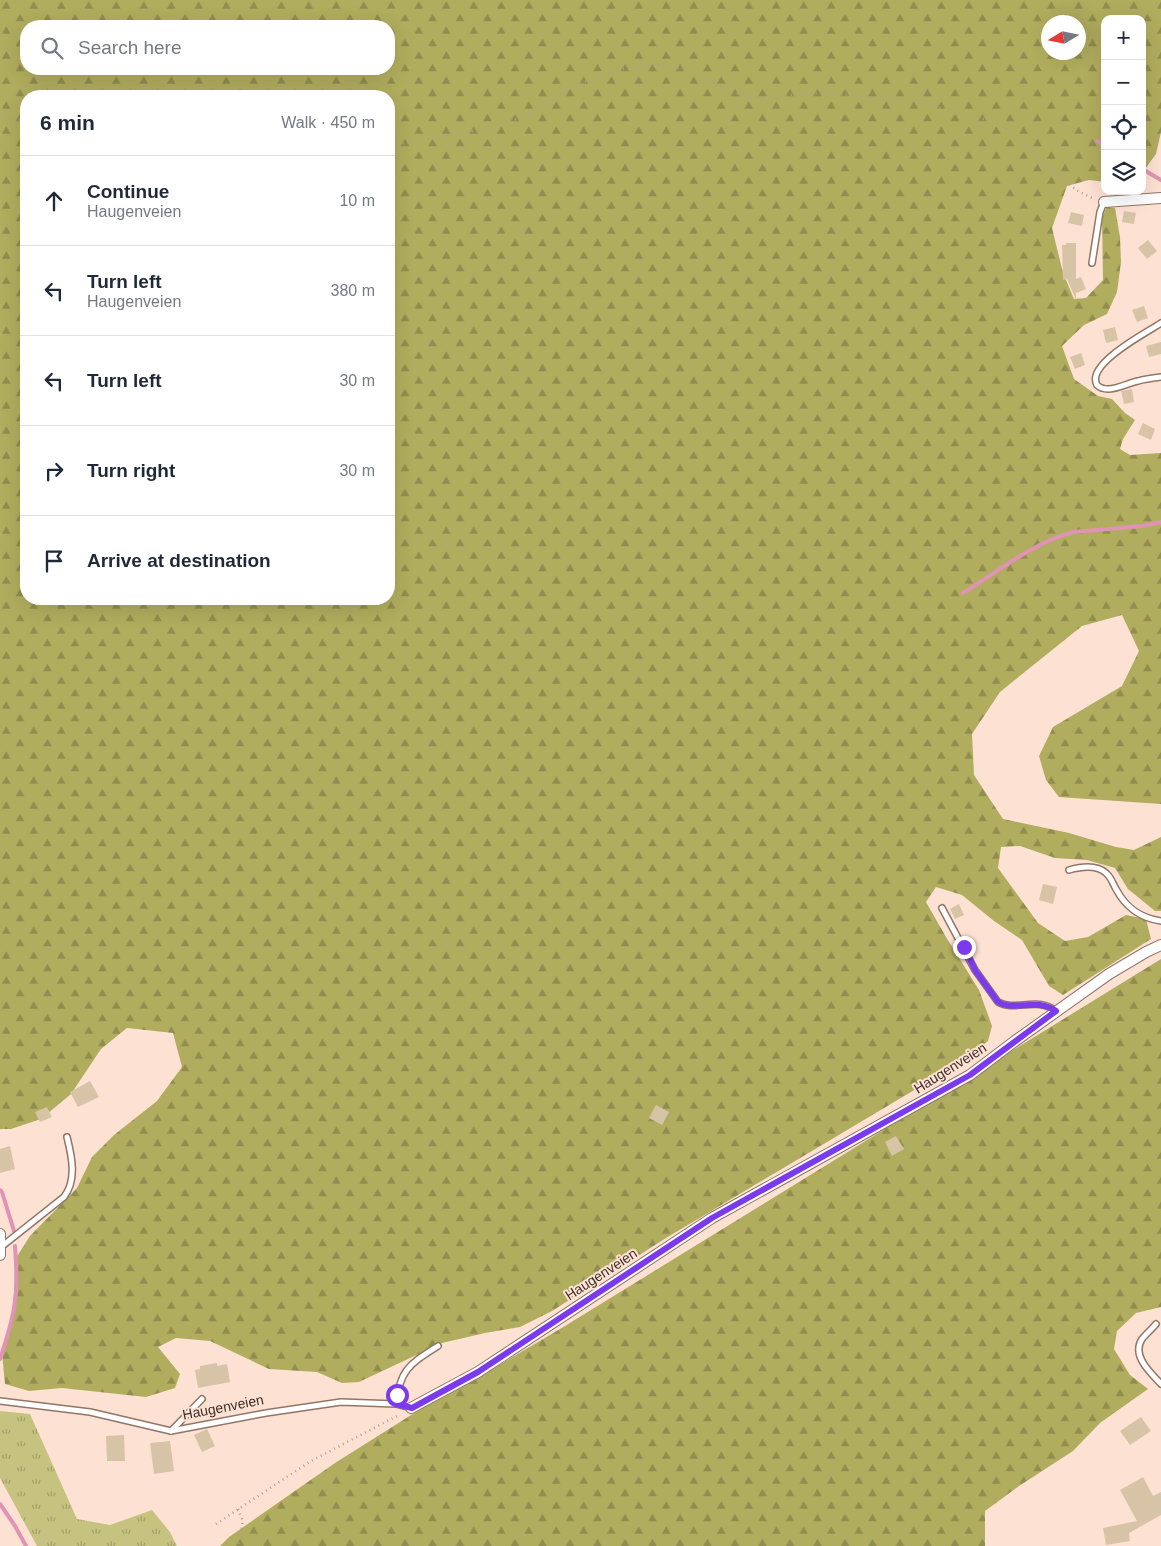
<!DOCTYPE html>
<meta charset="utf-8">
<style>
:root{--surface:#fff;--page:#f2f2f3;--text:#1f2937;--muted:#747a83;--line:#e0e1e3}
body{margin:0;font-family:Arial,sans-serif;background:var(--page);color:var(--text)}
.controls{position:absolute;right:15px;top:15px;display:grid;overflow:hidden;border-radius:10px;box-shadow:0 5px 20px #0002}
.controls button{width:45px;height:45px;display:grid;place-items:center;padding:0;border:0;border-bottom:1px solid var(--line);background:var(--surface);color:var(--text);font:25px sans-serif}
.compass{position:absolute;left:1041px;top:15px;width:45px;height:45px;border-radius:50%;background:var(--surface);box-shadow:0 5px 20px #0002;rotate:260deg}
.stop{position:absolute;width:15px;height:15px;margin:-11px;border:4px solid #7c3aed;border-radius:50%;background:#fff}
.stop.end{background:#7c3aed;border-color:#fff;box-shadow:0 1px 5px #0008}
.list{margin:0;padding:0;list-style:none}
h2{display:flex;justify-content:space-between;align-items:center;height:65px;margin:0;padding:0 20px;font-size:21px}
h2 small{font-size:16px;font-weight:400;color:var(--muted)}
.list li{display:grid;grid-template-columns:32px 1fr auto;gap:15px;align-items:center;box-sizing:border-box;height:90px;padding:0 20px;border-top:1px solid var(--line)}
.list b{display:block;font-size:19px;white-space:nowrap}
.list p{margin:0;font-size:16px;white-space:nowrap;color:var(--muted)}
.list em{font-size:16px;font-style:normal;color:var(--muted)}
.icon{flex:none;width:28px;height:28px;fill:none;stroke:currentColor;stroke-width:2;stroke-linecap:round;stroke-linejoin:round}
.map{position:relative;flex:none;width:1161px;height:1546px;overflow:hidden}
.search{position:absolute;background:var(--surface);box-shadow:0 5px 20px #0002;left:20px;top:20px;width:375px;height:55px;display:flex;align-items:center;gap:12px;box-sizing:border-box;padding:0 18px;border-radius:20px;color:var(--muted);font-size:19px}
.panel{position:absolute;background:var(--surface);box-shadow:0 5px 20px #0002;left:20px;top:90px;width:375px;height:515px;border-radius:20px}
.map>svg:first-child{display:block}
.grass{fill:url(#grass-tufts)}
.forest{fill:url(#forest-firs);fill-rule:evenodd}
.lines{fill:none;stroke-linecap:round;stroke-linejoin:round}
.stream{stroke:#e093b4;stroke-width:4}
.building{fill:#d7c4a7}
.service-casing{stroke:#927565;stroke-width:8}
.minor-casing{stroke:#927565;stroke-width:12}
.path{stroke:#b49e93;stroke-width:2.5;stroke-dasharray:1 4;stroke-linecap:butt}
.service{stroke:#fff;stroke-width:5}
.minor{stroke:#fff;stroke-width:10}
.route{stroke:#7c3aed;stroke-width:6}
.labels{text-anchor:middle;stroke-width:4;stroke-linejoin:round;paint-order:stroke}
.street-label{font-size:14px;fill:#3e312b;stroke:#fde1d3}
</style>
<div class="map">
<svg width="1161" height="1546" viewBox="0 0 1161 1546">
<defs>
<pattern id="grass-tufts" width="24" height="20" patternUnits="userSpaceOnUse" patternTransform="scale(1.25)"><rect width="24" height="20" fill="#c6c380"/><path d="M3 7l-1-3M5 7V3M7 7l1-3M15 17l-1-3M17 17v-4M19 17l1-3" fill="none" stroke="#a29f69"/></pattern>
<pattern id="forest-firs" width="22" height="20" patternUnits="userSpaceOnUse" patternTransform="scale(1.25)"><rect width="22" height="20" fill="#b1ad5e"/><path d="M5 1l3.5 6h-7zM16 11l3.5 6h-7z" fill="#918d4e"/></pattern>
</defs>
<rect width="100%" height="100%" fill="#fde1d3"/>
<path class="grass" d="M 0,1411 L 30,1414 L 77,1519 L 110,1525 L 152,1510 L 170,1532 L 177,1546 L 37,1546 L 0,1478 Z"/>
<g class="forest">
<path d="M 0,0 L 1161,0 L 1161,132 L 1156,154 L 1142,173 L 1142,19 L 1105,19 L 1105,182 L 1089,180 L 1067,186 L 1052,228 L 1063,273 L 1074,299 L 1086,298 L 1103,280 L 1102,217 L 1107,207 L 1115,208 L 1120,237 L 1121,262 L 1117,292 L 1107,314 L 1084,325 L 1062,346 L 1074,379 L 1098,396 L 1112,399 L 1125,413 L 1135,420 L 1123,439 L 1120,449 L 1130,455 L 1161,453 L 1161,804 L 1059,797 L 1046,780 L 1039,756 L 1053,727 L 1122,686 L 1139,651 L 1122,615 L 1082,626 L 1000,692 L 972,734 L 974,775 L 1003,819 L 1069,833 L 1116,847 L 1134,850 L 1161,837 L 1161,911 L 1155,911 L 1128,889 L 1115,868 L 1087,860 L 1055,858 L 1020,846 L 1001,847 L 998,868 L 1038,923 L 1065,941 L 1088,937 L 1126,915 L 1146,919 L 1151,939 L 1063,995 L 1049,986 L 1022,940 L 994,921 L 962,895 L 936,887 L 926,902 L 946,937 L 979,990 L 992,1026 L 988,1041 L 963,1061 L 666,1238 L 552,1311 L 520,1327 L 485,1333 L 442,1343 L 359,1382 L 342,1383 L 317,1372 L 269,1369 L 210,1341 L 176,1338 L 158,1347 L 180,1374 L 175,1388 L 146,1397 L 62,1388 L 29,1391 L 5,1384 L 2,1353 L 13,1308 L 16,1258 L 30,1236 L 77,1188 L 92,1157 L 114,1135 L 157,1101 L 182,1067 L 173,1033 L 127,1028 L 101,1049 L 71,1094 L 41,1119 L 11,1129 L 0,1129 ZM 1048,22 L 1078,22 L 1078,52 L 1048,52 ZM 26,26 L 389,26 L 389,69 L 26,69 ZM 26,96 L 389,96 L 389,599 L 26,599 Z"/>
<path d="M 1161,959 L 1161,1307 L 1136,1313 L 1117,1331 L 1114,1349 L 1130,1375 L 1148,1389 L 1100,1423 L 1073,1451 L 1019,1486 L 985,1511 L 985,1546 L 220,1546 L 229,1537 L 335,1463 L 419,1410 L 494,1368 L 565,1326 Z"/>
</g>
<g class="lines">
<g class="stream">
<path d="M 1097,141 L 1105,146"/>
<path d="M 1142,166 L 1144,170 L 1161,180"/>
<path d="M 963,593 C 998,572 1033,542 1074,532 L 1142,526 L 1161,522"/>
<path d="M 0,1190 L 2,1192 L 14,1231"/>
<path d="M 0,1359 C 6,1341 13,1321 15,1301 C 18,1283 16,1264 15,1246"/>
<path d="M 0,1504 L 15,1526 L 26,1546"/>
</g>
</g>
<g class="building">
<path d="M 1124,211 L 1136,213 L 1134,224 L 1122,222 Z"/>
<path d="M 1071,212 L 1084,215 L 1082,226 L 1068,223 Z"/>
<path d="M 1148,240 L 1157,251 L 1147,259 L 1138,248 Z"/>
<path d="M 1066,243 L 1076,243 L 1076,279 L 1081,277 L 1086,289 L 1076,293 L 1076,300 L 1067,279 L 1063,280 L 1062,245 L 1066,245 Z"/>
<path d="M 1144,306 L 1148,318 L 1137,322 L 1132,310 Z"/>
<path d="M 1115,327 L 1118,340 L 1106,343 L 1103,330 Z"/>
<path d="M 1161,342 L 1161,354 L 1149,357 L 1146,346 Z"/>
<path d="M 1081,353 L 1085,365 L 1075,369 L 1070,357 Z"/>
<path d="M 1132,389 L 1134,402 L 1124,404 L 1121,391 Z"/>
<path d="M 1143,423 L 1155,429 L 1151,440 L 1138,434 Z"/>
<path d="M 1043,884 L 1057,887 L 1053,904 L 1039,900 Z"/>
<path d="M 959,904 L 964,915 L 955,919 L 950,909 Z"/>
<path d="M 90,1081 L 99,1097 L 78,1107 L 70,1092 Z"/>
<path d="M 656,1105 L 669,1112 L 662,1125 L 649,1118 Z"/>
<path d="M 47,1107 L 52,1117 L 40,1122 L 35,1112 Z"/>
<path d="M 896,1136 L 904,1149 L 892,1156 L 885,1142 Z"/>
<path d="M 10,1146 L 15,1169 L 0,1173 L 0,1149 Z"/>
<path d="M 217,1363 L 217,1366 L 227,1364 L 230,1382 L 198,1388 L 195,1370 L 200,1369 L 200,1366 Z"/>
<path d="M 1141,1417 L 1151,1431 L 1130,1445 L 1120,1431 Z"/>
<path d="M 207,1429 L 215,1446 L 202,1452 L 194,1435 Z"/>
<path d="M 124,1435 L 125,1461 L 107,1461 L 106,1436 Z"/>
<path d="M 170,1441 L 174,1471 L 154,1474 L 150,1443 Z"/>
<path d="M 1143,1477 L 1153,1496 L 1161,1492 L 1161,1515 L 1129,1533 L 1130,1541 L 1106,1545 L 1103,1528 L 1137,1521 L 1120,1490 Z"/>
</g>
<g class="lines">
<g class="service-casing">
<g id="service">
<path d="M 1092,263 L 1100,212 L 1104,202"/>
<path d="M 1161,323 C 1148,332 1085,364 1097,385 C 1100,388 1104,389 1108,389 C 1118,389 1128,383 1138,381 C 1145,379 1153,378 1161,377"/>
<path d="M 1069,870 C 1080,867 1096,864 1106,873 C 1111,877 1113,884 1116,889 C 1126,908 1140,918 1161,921"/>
<path d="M 942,908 L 975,970 L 998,1002 C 1015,1012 1037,996 1056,1011"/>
<path d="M 1,1247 L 64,1197 C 77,1180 72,1157 67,1137"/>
<path d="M 1156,1324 C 1152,1329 1146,1334 1142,1339 C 1131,1356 1151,1373 1161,1384"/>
<path d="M 0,1401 L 90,1412 L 171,1431 L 266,1413 L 341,1402 L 396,1404 L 411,1408"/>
<path d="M 396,1404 C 400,1369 410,1364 438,1346"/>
<path d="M 171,1431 L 202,1399"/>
</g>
</g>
<g class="minor-casing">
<g id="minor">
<path d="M 1104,202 L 1161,198"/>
<path d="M 0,1234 L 0,1255"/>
<path d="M 411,1408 L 478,1372 L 712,1218 L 970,1075 L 1015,1041 L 1109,974 L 1146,952 L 1161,945"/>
</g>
</g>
<g class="path">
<path d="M 0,114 L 26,123"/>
<path d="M 389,149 L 399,144 L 490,128 L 520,118 L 578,84 L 621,69 L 655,65 L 684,68 L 747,98 L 824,93 L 914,101 L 999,123 L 1076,190 L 1094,199"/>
<path d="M 238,1509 L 243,1521 L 238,1546"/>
<path d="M 216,1524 L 311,1461 L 399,1415"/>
</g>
<use href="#service" class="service"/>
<use href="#minor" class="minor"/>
</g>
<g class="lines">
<path class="route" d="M 397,1395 L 396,1404 L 412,1408 L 478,1372 L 712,1218 L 970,1075 L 1056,1011 C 1036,997 1015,1012 998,1002 L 975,970 L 964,947"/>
</g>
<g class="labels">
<g class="street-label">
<text transform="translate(950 1068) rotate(-32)" y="5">Haugenveien</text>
<text transform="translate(601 1274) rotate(-33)" y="5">Haugenveien</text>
<text transform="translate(223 1407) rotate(-11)" y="5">Haugenveien</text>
</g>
</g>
</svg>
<div class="controls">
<button>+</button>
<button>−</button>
<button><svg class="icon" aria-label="locate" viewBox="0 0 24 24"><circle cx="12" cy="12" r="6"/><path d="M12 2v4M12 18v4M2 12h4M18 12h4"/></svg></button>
<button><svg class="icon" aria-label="layers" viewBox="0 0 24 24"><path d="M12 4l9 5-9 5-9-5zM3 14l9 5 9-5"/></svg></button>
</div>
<svg class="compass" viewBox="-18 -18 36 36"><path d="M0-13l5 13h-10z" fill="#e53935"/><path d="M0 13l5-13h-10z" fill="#747a83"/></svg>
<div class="stop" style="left:397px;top:1395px"></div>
<div class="stop end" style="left:964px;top:947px"></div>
<div class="search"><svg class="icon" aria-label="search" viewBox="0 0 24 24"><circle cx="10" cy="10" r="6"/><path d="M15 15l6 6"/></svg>Search here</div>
<section class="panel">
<h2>6 min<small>Walk · 450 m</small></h2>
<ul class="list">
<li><svg class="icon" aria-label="ahead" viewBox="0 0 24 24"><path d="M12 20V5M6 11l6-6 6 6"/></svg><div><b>Continue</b><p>Haugenveien</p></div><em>10 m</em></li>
<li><svg class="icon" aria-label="left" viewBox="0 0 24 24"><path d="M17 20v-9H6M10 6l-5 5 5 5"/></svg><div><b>Turn left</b><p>Haugenveien</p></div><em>380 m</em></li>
<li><svg class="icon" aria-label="left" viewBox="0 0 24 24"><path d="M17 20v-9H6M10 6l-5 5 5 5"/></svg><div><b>Turn left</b></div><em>30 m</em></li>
<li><svg class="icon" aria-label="right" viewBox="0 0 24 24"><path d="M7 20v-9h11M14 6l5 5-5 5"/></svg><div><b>Turn right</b></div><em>30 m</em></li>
<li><svg class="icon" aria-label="arrive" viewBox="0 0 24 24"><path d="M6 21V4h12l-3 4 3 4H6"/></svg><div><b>Arrive at destination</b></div></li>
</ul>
</section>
</div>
